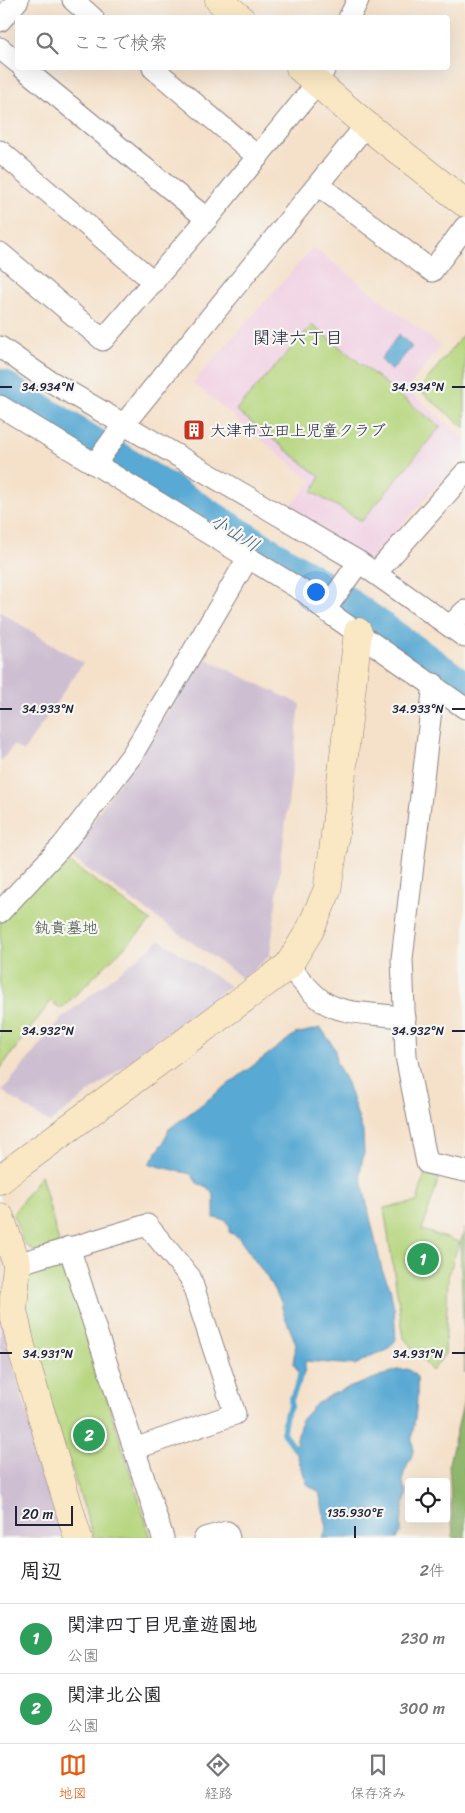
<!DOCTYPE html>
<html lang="ja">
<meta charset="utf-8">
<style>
:root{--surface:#fff;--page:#f6f6f6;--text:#202124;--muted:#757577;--line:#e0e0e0;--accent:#ea580c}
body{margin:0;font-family:Sriracha,"Klee One",sans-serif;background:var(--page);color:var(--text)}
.controls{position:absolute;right:15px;bottom:15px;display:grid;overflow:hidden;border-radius:5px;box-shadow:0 5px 20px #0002}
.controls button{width:45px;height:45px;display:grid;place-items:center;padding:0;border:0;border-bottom:1px solid var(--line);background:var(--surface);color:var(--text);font:25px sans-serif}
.scale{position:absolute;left:15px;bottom:12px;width:58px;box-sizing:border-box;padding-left:5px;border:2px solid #22223b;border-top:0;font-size:14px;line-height:18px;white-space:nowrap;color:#22223b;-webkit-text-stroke:4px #f6f6f2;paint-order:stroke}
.you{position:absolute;left:315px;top:591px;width:18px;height:18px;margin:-12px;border:4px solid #fff;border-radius:50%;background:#1a73e8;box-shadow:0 0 0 8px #1a73e833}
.badge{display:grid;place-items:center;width:32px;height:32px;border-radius:50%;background:var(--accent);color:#fff;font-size:16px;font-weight:700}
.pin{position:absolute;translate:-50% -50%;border:2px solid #fff;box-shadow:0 1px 5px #0006}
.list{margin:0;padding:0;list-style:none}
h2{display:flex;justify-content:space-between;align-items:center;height:65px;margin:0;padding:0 20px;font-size:21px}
h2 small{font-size:16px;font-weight:400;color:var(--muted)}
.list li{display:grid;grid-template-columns:32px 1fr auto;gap:15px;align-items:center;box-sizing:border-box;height:70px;padding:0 20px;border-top:1px solid var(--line)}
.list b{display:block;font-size:19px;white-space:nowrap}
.list p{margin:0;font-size:16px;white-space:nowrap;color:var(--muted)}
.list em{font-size:16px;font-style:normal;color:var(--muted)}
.icon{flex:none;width:28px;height:28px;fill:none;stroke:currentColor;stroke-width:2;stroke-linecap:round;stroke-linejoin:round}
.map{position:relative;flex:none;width:465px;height:1538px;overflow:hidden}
.search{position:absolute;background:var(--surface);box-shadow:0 5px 20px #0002;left:15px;right:15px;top:15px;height:55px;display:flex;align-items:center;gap:12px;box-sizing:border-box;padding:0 18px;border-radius:5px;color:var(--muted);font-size:19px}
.sheet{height:205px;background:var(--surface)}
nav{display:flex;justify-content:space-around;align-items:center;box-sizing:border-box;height:70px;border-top:1px solid var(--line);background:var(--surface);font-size:14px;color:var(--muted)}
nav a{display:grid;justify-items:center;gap:2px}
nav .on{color:var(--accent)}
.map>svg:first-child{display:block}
.built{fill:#f1d0e3}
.industrial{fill:#cebed1}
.green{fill:#b6d67e;stroke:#6c7c5c}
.forest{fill:#90b76d;stroke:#596c54}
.water{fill:#58a9d3;stroke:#3d6687}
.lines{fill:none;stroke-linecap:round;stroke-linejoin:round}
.stream{stroke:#58a9d3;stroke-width:5.5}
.river{stroke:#58a9d3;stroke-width:35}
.street-casing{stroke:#8c8282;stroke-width:23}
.secondary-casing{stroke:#8c8282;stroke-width:29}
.street{stroke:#fff;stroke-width:21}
.secondary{stroke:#fae7c3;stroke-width:28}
.ticks{fill:none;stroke:#22223b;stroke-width:2}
.labels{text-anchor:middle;stroke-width:4.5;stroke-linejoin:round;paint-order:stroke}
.poi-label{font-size:16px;fill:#22223b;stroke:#f6f6f2;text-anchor:start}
.park-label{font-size:16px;fill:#4e584f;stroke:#f6f6f2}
.neighbourhood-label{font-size:18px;fill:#22223b;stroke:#f6f6f2}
.water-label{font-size:18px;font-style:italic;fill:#385878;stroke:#f6f6f2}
.ticks-label{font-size:12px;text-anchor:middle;fill:#22223b;stroke:#f6f6f2;stroke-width:4.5;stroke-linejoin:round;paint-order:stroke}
</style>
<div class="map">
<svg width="465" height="1538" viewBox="0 0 465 1538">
<rect width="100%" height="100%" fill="#f6f6f2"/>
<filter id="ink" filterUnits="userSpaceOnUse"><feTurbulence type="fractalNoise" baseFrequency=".02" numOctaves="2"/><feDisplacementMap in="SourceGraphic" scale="10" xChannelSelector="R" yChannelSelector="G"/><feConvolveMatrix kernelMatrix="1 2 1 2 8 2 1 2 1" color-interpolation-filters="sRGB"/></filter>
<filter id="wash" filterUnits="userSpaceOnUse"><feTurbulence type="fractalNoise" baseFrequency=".0096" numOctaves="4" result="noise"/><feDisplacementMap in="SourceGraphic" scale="20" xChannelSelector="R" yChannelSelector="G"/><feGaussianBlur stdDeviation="1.12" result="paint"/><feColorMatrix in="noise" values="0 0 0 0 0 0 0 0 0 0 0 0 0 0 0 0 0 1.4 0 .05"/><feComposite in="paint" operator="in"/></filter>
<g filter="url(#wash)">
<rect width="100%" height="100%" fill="#f5e1ca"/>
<path class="built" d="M 313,247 L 441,346 L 407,389 L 465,439 L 465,454 L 370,561 L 289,508 L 312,481 L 193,383 Z"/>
<g class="industrial">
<path d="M 0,612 L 83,663 L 23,752 L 14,745 L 0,762 Z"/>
<path d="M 204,658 L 300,704 L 270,955 L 244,979 L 69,856 Z"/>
<path d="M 160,940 L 230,986 L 49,1123 L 2,1091 L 62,1018 Z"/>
<path d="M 0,1240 L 3,1259 L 0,1304 L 7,1343 L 63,1538 L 0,1538 Z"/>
</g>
<g class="green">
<path d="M 312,325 L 440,427 L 362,521 L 312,492 L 320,477 L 236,410 Z"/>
<path d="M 465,332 L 465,428 L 419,390 Z"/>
<path d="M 58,854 L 151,921 L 61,1009 L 51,1001 L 0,1069 L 0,918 Z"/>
<path d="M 425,1173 L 439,1178 L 422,1230 L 459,1242 L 448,1277 L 445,1354 L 432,1371 L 404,1338 L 384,1208 L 417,1202 Z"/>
<path d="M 41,1175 L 59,1243 L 36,1252 L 24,1244 L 13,1214 Z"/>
<path d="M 58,1262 L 66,1269 L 151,1538 L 94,1538 L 23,1319 L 22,1281 L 32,1269 Z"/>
</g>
<g class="forest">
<path d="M 465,1228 L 465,1373 L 460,1243 Z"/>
<path d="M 465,1396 L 465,1538 L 453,1538 L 449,1463 Z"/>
</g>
<g class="water">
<path d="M 399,334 L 412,347 L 391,371 L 381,359 Z"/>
<path d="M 321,1028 L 335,1049 L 336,1062 L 347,1083 L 363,1132 L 364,1153 L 360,1173 L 382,1270 L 390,1287 L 394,1308 L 396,1340 L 386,1351 L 375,1354 L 355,1365 L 305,1361 L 305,1371 L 302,1378 L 293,1363 L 296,1344 L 283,1312 L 281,1302 L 266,1276 L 238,1237 L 229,1232 L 229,1226 L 225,1220 L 214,1218 L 214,1196 L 207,1187 L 197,1183 L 191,1174 L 149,1164 L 164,1142 L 169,1129 L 295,1034 Z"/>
<path d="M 408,1369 L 417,1377 C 418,1397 416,1416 412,1436 C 411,1441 414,1446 413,1451 C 410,1467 396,1476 407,1492 L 402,1514 L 401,1532 L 397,1538 L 322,1538 L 327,1528 L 319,1492 L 307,1484 L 295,1449 L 301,1420 L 316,1404 L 332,1394 L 397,1370 Z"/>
</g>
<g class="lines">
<path class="stream" d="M 295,1449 L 283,1433 L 286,1414 L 291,1406 L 291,1400 L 299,1381 L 300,1374"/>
<path class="river" d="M 0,386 L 331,593 L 465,689"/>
</g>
</g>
<g filter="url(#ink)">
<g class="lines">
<g class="street-casing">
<g id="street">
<path d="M 73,0 L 93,18"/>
<path d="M 349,18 L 358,0"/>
<path d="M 0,21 L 18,0"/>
<path d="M 0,48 L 18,63"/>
<path d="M 23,68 L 207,219"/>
<path d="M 153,68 L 258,157"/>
<path d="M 0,151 L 154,282"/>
<path d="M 318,185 L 432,271 L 465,227"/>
<path d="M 0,253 L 103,340 L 207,219 L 318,82 L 325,68"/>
<path d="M 0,347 L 43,377 L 359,562 L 465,637"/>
<path d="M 0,406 L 306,593 L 325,610 L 465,708"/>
<path d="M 95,464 L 124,424 L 366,125"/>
<path d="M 376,573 L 465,473"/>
<path d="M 325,610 L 359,562"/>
<path d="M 450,626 L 465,611"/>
<path d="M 434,684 L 402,959 L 406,1056 L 427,1163 L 465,1171"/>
<path d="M 0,912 L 63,845 L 132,755 L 248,558"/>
<path d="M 288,966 C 299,977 309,991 321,1000 C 344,1017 378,1012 405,1018"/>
<path d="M 69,1247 L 163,1538"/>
<path d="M 17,1264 L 147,1225 L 190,1277 L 235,1414 L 134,1449"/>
<path d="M 205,1538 L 227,1532 L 229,1538"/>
</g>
</g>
<g class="secondary-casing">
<g id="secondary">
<path d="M 219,0 L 240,18"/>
<path d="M 300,68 L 366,125 L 465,203"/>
<path d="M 0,1180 L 20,1164 L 288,966 L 310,930 L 327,891 L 333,852 L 358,632"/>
<path d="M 0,1217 L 17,1264 L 13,1310 L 21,1346 L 78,1538"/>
</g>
</g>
<use href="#street" class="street"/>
<use href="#secondary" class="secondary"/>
</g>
</g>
<path class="ticks" d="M 0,387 L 12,387M 452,387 L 465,387M 0,709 L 12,709M 452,709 L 465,709M 0,1031 L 12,1031M 452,1031 L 465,1031M 0,1353 L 12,1353M 452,1353 L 465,1353M 355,1526 L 355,1538"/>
<defs>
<g id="building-square" transform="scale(1.125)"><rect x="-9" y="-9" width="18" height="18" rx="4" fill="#c8321e" stroke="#f6f6f2"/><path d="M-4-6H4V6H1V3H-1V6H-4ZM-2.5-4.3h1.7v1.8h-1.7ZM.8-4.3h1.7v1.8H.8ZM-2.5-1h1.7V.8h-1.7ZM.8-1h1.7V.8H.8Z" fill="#fff"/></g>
</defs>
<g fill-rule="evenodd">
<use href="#building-square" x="194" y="430"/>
</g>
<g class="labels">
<g class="poi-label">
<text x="210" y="436">大津市立田上児童クラブ</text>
</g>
<g class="park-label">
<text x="66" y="933">釻貴墓地</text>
</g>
<g class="neighbourhood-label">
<text x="298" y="344">関津六丁目</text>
</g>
<g class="water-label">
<text transform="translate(235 533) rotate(32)" y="6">小山川</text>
</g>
</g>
<g class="ticks-label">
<text x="48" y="391">34.934°N</text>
<text x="418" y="391">34.934°N</text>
<text x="48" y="713">34.933°N</text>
<text x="418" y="713">34.933°N</text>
<text x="48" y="1035">34.932°N</text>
<text x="418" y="1035">34.932°N</text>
<text x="48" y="1358">34.931°N</text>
<text x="418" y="1358">34.931°N</text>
<text x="355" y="1517">135.930°E</text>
</g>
</svg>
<div class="controls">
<button><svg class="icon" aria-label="locate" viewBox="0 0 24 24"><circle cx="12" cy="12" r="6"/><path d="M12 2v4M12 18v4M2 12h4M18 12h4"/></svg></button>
</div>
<div class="scale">20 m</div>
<div class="you"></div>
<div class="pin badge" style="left:423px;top:1259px;background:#2e9e5b">1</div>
<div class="pin badge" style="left:89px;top:1435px;background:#2e9e5b">2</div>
<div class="search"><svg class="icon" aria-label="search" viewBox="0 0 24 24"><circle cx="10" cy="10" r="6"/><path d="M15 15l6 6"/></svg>ここで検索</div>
</div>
<section class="sheet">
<h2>周辺<small>2件</small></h2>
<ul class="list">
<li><span class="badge" style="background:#2e9e5b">1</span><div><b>関津四丁目児童遊園地</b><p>公園</p></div><em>230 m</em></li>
<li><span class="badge" style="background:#2e9e5b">2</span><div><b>関津北公園</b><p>公園</p></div><em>300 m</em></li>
</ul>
</section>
<nav>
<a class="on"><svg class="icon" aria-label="map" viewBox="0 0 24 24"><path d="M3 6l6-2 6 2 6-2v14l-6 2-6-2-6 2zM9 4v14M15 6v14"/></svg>地図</a>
<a><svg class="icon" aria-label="directions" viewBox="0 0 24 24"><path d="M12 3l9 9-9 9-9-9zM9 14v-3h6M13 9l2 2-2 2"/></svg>経路</a>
<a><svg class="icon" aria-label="saved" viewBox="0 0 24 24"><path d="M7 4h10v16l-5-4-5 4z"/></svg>保存済み</a>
</nav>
